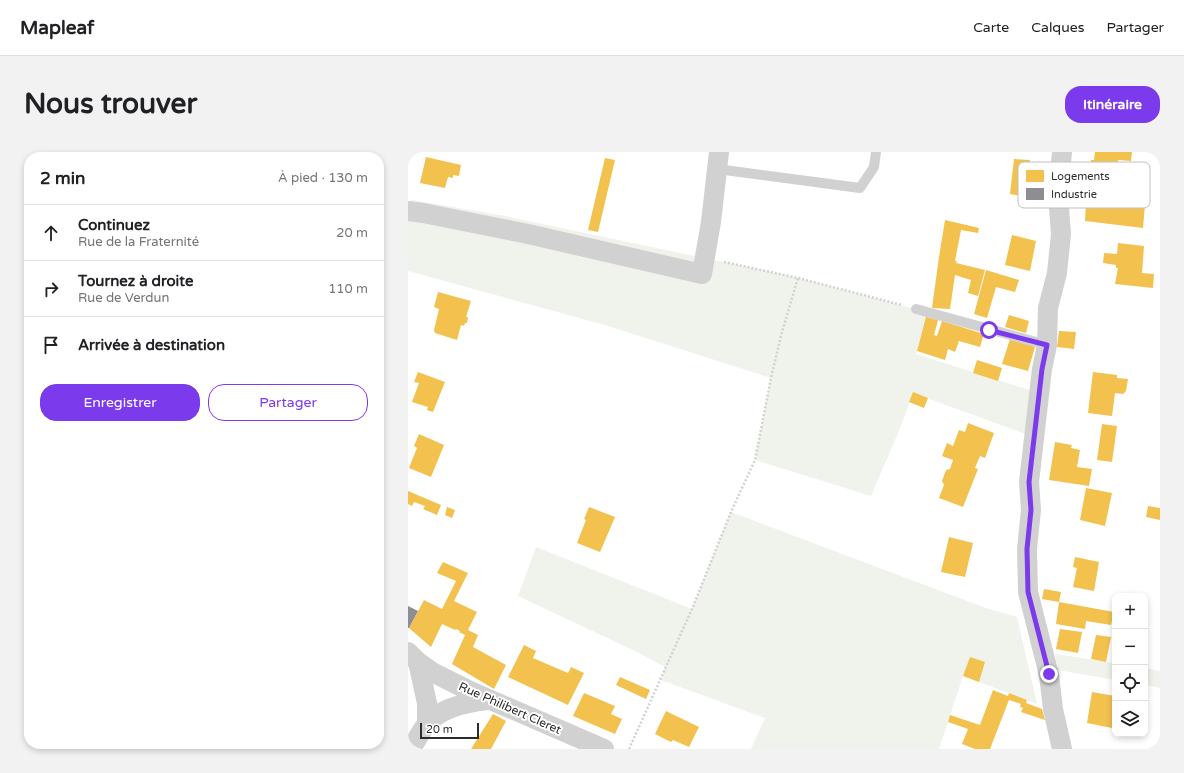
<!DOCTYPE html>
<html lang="fr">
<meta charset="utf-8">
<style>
:root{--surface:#fff;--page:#f2f2f2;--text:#202124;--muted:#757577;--line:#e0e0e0;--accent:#7c3aed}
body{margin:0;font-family:"Varela Round",sans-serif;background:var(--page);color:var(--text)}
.controls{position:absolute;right:12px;bottom:12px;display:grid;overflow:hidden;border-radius:8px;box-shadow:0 2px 6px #0003}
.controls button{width:36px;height:36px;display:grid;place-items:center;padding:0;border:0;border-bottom:1px solid var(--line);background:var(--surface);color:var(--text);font:20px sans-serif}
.scale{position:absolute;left:12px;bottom:10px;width:59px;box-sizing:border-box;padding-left:4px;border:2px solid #2c2c2c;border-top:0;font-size:11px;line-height:14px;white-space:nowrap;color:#2c2c2c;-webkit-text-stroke:3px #fff;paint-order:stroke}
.stop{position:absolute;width:12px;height:12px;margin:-9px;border:3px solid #7c3aed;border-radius:50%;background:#fff}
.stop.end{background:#7c3aed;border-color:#fff;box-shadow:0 1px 4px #0008}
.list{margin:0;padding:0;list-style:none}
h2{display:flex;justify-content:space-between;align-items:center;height:52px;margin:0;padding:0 16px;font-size:17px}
h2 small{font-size:13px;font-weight:400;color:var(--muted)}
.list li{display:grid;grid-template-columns:26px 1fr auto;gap:12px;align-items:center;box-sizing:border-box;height:56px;padding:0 16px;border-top:1px solid var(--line)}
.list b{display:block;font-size:15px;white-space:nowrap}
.list p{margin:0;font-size:13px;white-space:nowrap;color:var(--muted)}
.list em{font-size:13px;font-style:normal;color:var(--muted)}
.actions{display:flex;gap:8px;padding:12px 16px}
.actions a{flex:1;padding:9px 0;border:1px solid var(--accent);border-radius:16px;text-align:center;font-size:14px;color:var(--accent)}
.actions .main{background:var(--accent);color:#fff}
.icon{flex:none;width:22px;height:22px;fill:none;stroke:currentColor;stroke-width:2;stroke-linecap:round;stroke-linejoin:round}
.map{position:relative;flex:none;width:752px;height:597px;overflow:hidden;border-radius:16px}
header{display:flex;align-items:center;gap:24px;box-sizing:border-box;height:56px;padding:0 20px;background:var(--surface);border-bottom:1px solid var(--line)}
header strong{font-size:19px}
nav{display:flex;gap:22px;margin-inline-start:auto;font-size:14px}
.intro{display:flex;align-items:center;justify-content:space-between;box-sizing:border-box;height:96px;padding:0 24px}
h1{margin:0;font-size:28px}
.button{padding:10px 18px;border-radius:16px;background:var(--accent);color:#fff;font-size:14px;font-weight:700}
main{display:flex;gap:24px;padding:0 24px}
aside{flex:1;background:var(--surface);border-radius:16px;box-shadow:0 2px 6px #0003}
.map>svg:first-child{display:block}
.green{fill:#eff3eb}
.homes{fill:#f2c14e}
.industry{fill:#8d8d92}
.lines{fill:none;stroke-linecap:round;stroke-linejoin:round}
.path{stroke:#d1d1d1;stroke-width:2.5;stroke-dasharray:2 2;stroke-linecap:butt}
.service{stroke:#d1d1d1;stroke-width:10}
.minor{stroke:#d1d1d1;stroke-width:20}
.route{stroke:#7c3aed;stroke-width:5}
.labels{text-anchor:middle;stroke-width:4;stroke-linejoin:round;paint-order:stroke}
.street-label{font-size:12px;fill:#2c2c2c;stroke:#fff}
.key{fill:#fff;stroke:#c0c0c0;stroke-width:1}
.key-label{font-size:11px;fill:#2c2c2c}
</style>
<header>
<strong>Mapleaf</strong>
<nav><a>Carte</a><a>Calques</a><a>Partager</a></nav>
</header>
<div class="intro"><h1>Nous trouver</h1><a class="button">Itinéraire</a></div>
<main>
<aside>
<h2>2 min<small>À pied · 130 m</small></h2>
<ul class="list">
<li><svg class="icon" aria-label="ahead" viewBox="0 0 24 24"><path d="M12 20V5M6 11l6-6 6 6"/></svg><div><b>Continuez</b><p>Rue de la Fraternité</p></div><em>20 m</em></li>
<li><svg class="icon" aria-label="right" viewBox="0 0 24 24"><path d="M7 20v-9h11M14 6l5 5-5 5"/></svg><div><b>Tournez à droite</b><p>Rue de Verdun</p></div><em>110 m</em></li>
<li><svg class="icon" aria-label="arrive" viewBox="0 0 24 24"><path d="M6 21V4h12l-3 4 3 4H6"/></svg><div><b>Arrivée à destination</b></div></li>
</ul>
<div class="actions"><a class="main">Enregistrer</a><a>Partager</a></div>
</aside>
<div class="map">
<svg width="752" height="597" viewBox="0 0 752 597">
<rect width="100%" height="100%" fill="#fff"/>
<g class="green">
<path d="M 4,48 L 97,64 L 390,126 L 522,161 L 518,165 L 508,202 L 631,241 L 627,285 L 612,280 L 505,241 L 493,274 L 463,344 L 347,308 L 363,226 L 197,173 L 0,119 L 0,53 Z"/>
<path d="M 323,360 L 578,456 L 609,465 L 629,552 L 555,524 L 531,597 L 343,597 L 357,566 L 253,528 L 257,515 L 227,499 L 110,444 L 128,395 L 284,457 Z"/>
<path d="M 647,502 L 707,511 L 707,528 L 650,518 Z"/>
<path d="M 737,516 L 752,519 L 752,536 L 737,533 Z"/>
</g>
<g class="homes">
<path d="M 687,0 L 724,0 L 723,9 L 710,8 L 708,29 L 681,26 L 683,8 L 686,8 Z"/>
<path d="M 18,5 L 53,13 L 51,24 L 45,23 L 45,26 L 40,25 L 37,36 L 12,31 Z"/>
<path d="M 197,6 L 207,8 L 190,80 L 180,78 Z"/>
<path d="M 606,7 L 622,8 L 621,12 L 636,15 L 631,47 L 602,42 Z"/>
<path d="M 697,48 L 737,52 L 735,76 L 677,69 L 678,50 L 697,52 Z"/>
<path d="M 537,68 L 571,76 L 570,81 L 553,78 L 547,109 L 549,109 L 548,111 L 577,118 L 570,144 L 560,141 L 563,128 L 547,123 L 542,157 L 524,156 L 531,105 Z"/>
<path d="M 604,83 L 628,89 L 622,119 L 597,113 Z"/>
<path d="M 710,91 L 736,94 L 734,121 L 746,122 L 745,136 L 707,132 L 710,116 L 708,116 L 708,113 L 695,111 L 696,101 L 709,102 Z"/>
<path d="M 578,118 L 611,128 L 607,140 L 588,135 L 579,166 L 566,162 Z"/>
<path d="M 30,140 L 63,149 L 58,165 L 60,165 L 59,171 L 57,171 L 56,174 L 53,173 L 49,188 L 27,181 L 26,178 L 31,157 L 26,155 Z"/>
<path d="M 601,163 L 621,169 L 618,181 L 597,175 Z"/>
<path d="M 518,165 L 530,168 L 526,183 L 529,184 L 534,169 L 576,182 L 572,195 L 551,189 L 547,200 L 540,197 L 537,208 L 509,199 Z"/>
<path d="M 651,179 L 668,180 L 666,197 L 649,195 Z"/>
<path d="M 602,187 L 627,195 L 620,219 L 594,212 Z"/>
<path d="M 569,208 L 594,216 L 590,229 L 565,221 Z"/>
<path d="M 10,220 L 37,230 L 25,260 L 19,258 L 20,255 L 4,250 L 11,231 L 6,230 Z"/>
<path d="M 685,220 L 709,223 L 709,226 L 720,227 L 718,239 L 715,242 L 707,241 L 704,264 L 680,261 Z"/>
<path d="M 505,240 L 520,246 L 516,256 L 501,250 Z"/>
<path d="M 560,271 L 586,281 L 577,306 L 572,304 L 567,316 L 570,317 L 555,355 L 531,346 L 536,333 L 534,329 L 538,318 L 542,317 L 545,308 L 534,304 L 539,291 L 545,294 L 551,278 L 557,280 Z"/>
<path d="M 694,272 L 709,274 L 704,310 L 689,308 Z"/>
<path d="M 11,282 L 36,293 L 23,325 L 1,316 L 9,296 L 6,294 Z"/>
<path d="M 647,290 L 664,293 L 663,296 L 672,298 L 669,315 L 684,317 L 681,334 L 641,328 Z"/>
<path d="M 678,336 L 704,341 L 697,374 L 672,368 Z"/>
<path d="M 0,339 L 33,353 L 29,363 L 15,357 L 17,354 L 6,350 L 4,354 L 0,352 Z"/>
<path d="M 740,354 L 752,356 L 752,368 L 738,365 Z"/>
<path d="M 39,355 L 47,358 L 44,366 L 37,363 Z"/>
<path d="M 181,355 L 207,365 L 192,400 L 169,391 L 178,368 L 176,367 Z"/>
<path d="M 541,385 L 565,391 L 557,425 L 533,420 Z"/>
<path d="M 667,405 L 691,410 L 686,439 L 665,435 L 669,416 L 665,415 Z"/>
<path d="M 35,410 L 60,421 L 46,449 L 69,460 L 60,478 L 70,483 L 65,495 L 98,513 L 86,537 L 44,512 L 57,483 L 51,480 L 52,479 L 48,477 L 47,478 L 34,472 L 23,495 L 1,476 L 16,448 L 34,457 L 48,429 L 29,421 Z"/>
<path d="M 636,437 L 653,440 L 651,450 L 706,460 L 703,473 L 678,469 L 677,477 L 648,472 L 651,450 L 634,447 Z"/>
<path d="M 652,477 L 674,480 L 670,501 L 648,497 Z"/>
<path d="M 688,483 L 703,485 L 698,510 L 683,507 Z"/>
<path d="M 116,493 L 128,499 L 125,506 L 160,521 L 163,515 L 176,521 L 160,553 L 100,525 Z"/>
<path d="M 562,505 L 577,510 L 571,530 L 555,524 Z"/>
<path d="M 212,525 L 242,538 L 238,547 L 208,533 Z"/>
<path d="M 585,538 L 600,544 L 601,541 L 619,548 L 618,551 L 634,557 L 637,568 L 613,560 L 615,556 L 612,555 L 613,552 L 601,548 L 582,597 L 567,597 L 554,592 L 560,577 L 540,570 L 542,563 L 572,573 Z"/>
<path d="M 684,540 L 707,544 L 707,568 L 706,567 L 704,576 L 679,571 Z"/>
<path d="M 176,541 L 207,554 L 203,562 L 214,567 L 207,582 L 165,564 Z"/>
<path d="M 258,559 L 291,575 L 281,595 L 265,588 L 263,590 L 247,582 Z"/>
<path d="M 85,562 L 98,569 L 83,597 L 63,597 Z"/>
</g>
<path class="industry" d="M 0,454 L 10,459 L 1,476 L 0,476 Z"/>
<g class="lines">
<g class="path">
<path d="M 316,110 L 390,126 L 494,153"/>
<path d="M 221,597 L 284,457 L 323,360 L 347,308 L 363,226 L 374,180 L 390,126"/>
</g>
<g class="service">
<path d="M 309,17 L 452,36 L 466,15 L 468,0"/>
<path d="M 508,157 L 639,193"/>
</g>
<g class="minor">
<path d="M 654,0 L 650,43 L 653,82 L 649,121 L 640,156 L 639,193 L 634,217 L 621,330 L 623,358 L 619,397 L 620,440 L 641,523 L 645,557 L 654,597"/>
<path d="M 0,59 L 15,61 L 120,82 L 294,122 L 303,70 L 311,0"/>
<path d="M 0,500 L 10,510 L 24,520 L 62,539 L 196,597"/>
<path d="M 10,510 L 19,551 L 19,572"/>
<path d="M 3,597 C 8,589 12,581 18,573 C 32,556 60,550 80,548"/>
</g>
</g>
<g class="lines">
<path class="route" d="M 581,178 L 639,193 L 634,217 L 621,330 L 623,358 L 619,397 L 620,440 L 641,522"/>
</g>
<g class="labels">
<g class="street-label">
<text transform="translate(102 556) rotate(24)" y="4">Rue Philibert Cleret</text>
</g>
</g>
<rect x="610" y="10" width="132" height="46" rx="6" class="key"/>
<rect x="618" y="18" width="18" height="12" fill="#f2c14e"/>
<rect x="618" y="36" width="18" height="12" fill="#8d8d92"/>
<g class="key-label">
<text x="643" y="28">Logements</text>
<text x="643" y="46">Industrie</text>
</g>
</svg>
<div class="controls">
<button>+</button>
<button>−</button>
<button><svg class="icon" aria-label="locate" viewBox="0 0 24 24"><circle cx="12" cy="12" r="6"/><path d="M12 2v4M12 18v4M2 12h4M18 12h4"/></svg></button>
<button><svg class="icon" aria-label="layers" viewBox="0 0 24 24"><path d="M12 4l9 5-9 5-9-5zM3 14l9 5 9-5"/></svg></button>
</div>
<div class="scale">20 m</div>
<div class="stop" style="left:581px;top:178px"></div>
<div class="stop end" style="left:641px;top:522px"></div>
</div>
</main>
